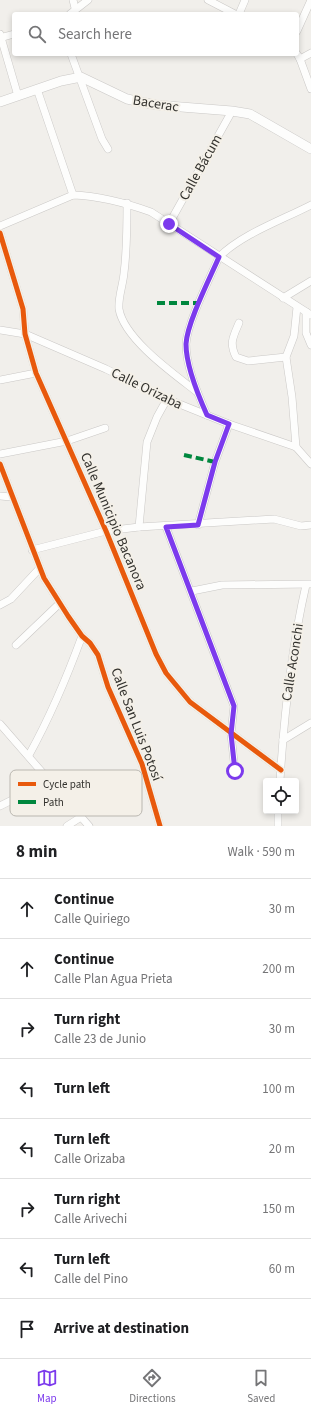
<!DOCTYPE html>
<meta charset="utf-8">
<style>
:root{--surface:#fff;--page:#f2f2f2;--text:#202124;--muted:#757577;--line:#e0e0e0;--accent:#7c3aed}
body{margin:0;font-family:"Source Sans 3",sans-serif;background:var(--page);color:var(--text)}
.controls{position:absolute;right:12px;bottom:12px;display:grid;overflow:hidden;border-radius:4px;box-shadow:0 2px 6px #0003}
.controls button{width:36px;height:36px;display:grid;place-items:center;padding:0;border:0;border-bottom:1px solid var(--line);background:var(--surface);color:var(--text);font:20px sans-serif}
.stop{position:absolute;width:12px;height:12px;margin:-9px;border:3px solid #7c3aed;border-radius:50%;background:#fff}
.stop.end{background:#7c3aed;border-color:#fff;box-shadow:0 1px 4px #0008}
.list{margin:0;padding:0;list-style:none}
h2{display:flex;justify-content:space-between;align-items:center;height:52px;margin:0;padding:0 16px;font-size:17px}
h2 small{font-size:13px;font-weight:400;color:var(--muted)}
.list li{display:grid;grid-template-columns:26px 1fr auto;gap:12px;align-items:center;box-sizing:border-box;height:60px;padding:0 16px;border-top:1px solid var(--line)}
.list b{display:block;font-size:15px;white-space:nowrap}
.list p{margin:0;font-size:13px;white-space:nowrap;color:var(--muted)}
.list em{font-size:13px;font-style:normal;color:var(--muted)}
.icon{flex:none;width:22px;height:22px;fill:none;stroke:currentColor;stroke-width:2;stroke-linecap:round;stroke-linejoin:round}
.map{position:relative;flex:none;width:311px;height:826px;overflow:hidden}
.search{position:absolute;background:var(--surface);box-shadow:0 2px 6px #0003;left:12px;right:12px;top:12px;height:44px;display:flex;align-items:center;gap:10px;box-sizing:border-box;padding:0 14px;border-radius:4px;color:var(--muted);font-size:15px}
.sheet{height:532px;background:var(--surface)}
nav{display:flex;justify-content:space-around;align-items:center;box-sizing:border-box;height:56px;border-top:1px solid var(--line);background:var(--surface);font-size:11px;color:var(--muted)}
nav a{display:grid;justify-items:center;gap:2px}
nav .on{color:var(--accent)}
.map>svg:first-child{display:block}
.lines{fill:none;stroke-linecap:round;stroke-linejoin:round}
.minor-casing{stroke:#cac8c6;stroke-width:8}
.tertiary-casing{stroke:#cac8c6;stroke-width:10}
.minor{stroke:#fdfdfc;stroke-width:7}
.tertiary{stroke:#fdfdfc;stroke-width:9}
.quiet{stroke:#00873e;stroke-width:4;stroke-dasharray:8 4;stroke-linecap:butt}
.cycleway-casing{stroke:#f4f0e8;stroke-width:8}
.cycleway{stroke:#e8590c;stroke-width:5}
.route{stroke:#7c3aed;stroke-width:5}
.labels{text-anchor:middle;stroke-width:4;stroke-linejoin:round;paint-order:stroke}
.street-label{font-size:14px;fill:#33322e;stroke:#f4f0e8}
.key{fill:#f4f0e8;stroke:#bab7b0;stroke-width:1}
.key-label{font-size:11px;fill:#33322e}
</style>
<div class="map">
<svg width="311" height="826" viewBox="0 0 311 826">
<rect width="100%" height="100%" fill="#f1efeb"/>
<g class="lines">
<g class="minor-casing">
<g id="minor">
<path d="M 73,0 L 75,8"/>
<path d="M 208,0 L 235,14"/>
<path d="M 70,14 L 88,0"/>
<path d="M 239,14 L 245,0"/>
<path d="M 297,31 L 311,0"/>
<path d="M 0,34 L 18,96"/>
<path d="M 0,38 L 14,34"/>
<path d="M 71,54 L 102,139 L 108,149"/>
<path d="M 297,54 L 300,59 L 311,89"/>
<path d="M 300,59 L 311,53"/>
<path d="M 37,89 L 73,195"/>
<path d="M 127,203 C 127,227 127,250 124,273 C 123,285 118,297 119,309 C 124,339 174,374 197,392"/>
<path d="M 169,224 L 232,111"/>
<path d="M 0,226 L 73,195 C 100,196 126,203 151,212 L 311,315"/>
<path d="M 0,233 L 23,309 L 25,334 L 36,373 L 106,531 L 156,654 L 166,673 L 190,702 L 281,770"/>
<path d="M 283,298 L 311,281"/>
<path d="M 306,312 L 306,333 L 311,345"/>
<path d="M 239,323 C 233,337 229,343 236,357 L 248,361 L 286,357"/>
<path d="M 0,330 L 25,334 L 106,369 L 167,399 L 229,424 L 296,447 L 311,464"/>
<path d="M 0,380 L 36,373"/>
<path d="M 207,415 C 198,394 186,367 186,344 C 187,323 210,278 219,257 C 242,234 282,220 311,205"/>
<path d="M 296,447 L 292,397 L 286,357 L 294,336 L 297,307"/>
<path d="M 0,454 L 67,441 L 105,428"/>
<path d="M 0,464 L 44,578 L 68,616 L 82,636 L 90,643 L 98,655 L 108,687 L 142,764 L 160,826"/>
<path d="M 0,496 L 11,497"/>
<path d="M 198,525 L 215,462 L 229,424"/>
<path d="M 139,527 L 147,442 L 157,417 L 167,399"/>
<path d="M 166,527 L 234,706 L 231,734 L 235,771"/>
<path d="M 32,550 L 106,531 L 139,527 L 274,519 L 301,526 L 311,525"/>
<path d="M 192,591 L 222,585 L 311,584"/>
<path d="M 0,605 L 11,599 L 39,569"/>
<path d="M 16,645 L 59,604"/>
<path d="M 0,724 L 89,826"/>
<path d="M 283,740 L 311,723"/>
<path d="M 29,755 C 50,717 67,677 82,636"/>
<path d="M 280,781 C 284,714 291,650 306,585"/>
<path d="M 0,806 L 50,781"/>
<path d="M 67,826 L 81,817"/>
<path d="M 278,826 L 278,811"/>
</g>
</g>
<g class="tertiary-casing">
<path id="tertiary" d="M 0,102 L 61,81 L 81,77 L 127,99 L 156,105 L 232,111 L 250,114 L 311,149"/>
</g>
<use href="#minor" class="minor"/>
<use href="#tertiary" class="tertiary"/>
<g class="quiet">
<path d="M 157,303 L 199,303"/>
<path d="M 184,455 L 215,462"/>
</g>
<g class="cycleway-casing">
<g id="cycleway">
<path d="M 0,233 L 23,309 L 25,334 L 36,373 L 106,531 L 156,654 L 166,673 L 190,702 L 281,770"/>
<path d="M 0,464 L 44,578 L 68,616 L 82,636 L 90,643 L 98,655 L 108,687 L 142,764 L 160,826"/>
</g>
</g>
<use href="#cycleway" class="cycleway"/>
</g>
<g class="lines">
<path class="route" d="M 169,224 L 219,257 C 210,278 187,323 186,344 C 186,366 198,395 207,415 L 229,424 L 215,462 L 198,525 L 166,527 L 234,706 L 231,734 L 235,771"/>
</g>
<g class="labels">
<g class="street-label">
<text transform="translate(156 103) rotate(9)" y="5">Bacerac</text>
<text transform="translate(200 167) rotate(-61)" y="5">Calle Bácum</text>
<text transform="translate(147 388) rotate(26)" y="5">Calle Orizaba</text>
<text transform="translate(114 521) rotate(67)" y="5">Calle Municipio Bacanora</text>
<text transform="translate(292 662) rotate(-81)" y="5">Calle Aconchi</text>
<text transform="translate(137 724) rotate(69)" y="5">Calle San Luis Potosí</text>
</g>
</g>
<rect x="10" y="770" width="132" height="46" rx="6" class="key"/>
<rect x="18" y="782" width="18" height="4" fill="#e8590c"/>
<rect x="18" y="800" width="18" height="4" fill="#00873e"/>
<g class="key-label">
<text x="43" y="788">Cycle path</text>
<text x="43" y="806">Path</text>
</g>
</svg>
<div class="controls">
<button><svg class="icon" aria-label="locate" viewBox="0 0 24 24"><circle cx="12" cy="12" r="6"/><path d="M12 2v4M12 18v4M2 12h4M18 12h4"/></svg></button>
</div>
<div class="stop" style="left:235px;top:771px"></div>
<div class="stop end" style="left:169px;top:224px"></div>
<div class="search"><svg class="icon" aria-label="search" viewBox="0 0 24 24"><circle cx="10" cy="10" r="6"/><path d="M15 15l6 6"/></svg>Search here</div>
</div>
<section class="sheet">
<h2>8 min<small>Walk · 590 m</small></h2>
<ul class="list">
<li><svg class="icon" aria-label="ahead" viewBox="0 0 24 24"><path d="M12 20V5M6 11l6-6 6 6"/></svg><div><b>Continue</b><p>Calle Quiriego</p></div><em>30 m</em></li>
<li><svg class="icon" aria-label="ahead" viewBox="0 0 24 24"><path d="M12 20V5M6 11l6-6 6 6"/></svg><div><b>Continue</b><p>Calle Plan Agua Prieta</p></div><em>200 m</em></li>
<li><svg class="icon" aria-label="right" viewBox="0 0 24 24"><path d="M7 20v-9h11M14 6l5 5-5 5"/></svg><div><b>Turn right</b><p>Calle 23 de Junio</p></div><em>30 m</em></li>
<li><svg class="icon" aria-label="left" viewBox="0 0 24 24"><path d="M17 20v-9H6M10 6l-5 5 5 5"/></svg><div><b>Turn left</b></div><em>100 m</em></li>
<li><svg class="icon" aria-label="left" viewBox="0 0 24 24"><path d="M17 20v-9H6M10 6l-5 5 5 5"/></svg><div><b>Turn left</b><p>Calle Orizaba</p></div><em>20 m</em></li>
<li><svg class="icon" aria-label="right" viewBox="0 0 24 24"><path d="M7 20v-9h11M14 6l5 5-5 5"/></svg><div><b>Turn right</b><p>Calle Arivechi</p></div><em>150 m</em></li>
<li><svg class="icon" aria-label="left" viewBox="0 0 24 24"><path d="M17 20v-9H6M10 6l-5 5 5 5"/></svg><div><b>Turn left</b><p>Calle del Pino</p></div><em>60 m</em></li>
<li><svg class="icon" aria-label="arrive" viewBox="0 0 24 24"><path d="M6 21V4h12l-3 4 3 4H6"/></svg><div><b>Arrive at destination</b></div></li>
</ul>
</section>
<nav>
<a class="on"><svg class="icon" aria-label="map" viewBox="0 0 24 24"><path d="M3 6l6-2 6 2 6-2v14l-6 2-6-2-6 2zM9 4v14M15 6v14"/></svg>Map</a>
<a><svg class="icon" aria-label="directions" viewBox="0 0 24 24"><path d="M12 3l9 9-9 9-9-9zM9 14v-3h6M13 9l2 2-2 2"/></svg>Directions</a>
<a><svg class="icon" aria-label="saved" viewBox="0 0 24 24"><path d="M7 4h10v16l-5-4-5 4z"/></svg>Saved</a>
</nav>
